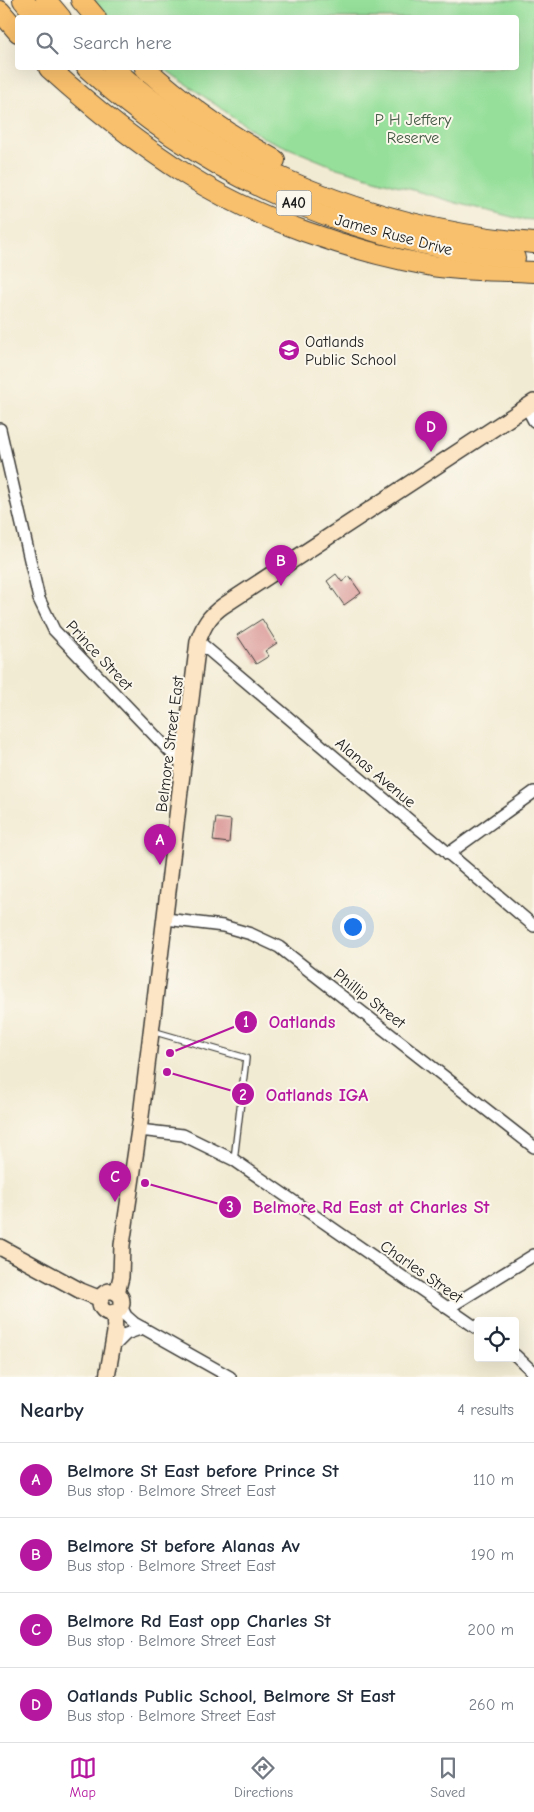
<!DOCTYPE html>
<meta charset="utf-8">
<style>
:root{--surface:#fff;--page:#f6f6f7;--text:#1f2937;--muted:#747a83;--line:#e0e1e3;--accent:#b5179e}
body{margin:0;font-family:"Comic Neue",sans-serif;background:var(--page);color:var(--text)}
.controls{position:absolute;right:15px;bottom:15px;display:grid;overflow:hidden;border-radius:5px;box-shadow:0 5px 20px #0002}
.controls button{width:45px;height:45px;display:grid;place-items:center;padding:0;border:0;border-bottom:1px solid var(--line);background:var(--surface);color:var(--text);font:25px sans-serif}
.you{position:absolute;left:352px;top:926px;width:18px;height:18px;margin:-12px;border:4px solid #fff;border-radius:50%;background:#1a73e8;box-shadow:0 0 0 8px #1a73e833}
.badge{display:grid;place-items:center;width:32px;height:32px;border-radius:50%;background:var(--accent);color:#fff;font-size:16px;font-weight:700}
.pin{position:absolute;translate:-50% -41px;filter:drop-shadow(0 1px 2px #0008)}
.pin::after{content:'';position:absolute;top:26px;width:18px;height:15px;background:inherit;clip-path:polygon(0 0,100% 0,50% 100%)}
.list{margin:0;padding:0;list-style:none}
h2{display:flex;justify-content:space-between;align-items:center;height:65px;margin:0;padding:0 20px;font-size:21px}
h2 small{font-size:16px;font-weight:400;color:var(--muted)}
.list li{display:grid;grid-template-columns:32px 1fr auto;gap:15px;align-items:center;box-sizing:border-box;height:75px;padding:0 20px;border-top:1px solid var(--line)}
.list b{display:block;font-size:19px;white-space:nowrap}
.list p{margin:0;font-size:16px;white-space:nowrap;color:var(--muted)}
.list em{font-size:16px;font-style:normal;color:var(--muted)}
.icon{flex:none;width:28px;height:28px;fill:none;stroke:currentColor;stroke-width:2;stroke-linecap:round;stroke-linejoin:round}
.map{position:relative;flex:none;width:534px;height:1377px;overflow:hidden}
.search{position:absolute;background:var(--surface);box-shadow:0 5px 20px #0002;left:15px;right:15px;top:15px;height:55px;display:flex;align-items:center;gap:12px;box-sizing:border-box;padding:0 18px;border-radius:5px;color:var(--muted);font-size:19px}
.sheet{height:365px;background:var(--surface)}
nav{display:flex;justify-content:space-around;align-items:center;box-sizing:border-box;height:70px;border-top:1px solid var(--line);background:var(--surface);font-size:14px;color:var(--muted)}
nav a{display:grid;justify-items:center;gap:2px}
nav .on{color:var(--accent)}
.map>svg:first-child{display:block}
.green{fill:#95df9a;stroke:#587e5b}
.building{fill:#da9897}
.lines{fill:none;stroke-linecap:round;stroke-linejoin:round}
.lane-casing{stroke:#3c3b37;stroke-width:8}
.street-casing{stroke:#3c3b37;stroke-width:14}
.secondary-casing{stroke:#3c3b37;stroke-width:18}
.highway-casing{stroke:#3c3b37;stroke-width:22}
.lane{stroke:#fff;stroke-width:5.5}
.street{stroke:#fff;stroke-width:11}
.secondary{stroke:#fce5c4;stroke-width:15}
.highway{stroke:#f8bf6c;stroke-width:20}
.labels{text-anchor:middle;stroke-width:4;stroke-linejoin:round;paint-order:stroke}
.shield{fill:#fbf7ec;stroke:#5f5e5a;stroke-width:1}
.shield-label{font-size:15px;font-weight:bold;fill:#1c1c1c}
.park-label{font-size:16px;fill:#405642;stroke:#fbf7ec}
.street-label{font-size:16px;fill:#1c1c1c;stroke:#fbf7ec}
.poi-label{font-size:16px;fill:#1c1c1c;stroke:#fbf7ec;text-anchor:start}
.leader{fill:none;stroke:#b5179e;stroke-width:2}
.callout-dot{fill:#b5179e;stroke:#fbf7ec;stroke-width:2}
.mark-label{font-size:15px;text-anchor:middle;font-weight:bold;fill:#fff}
.callout-label{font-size:18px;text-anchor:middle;font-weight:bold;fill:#b5179e;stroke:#fbf7ec;stroke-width:4;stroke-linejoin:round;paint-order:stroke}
</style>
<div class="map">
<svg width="534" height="1377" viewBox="0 0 534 1377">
<rect width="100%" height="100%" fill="#fbf7ec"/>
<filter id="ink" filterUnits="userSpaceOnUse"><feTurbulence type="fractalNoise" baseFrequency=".02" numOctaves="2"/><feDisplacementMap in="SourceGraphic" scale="10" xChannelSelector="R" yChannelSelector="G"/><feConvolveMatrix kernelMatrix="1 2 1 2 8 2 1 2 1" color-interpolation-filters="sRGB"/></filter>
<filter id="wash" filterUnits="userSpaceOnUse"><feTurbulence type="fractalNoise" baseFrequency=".0096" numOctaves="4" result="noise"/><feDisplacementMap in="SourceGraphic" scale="20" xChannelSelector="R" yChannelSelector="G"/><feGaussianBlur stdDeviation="1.12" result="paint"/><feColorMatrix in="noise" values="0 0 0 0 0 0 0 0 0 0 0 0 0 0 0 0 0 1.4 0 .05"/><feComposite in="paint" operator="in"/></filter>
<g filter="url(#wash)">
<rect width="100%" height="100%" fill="#f2ebd3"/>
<path class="green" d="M 92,0 L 534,0 L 534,220 L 520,219 L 461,204 L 337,168 L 262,137 L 163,68 L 516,68 L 516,18 L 109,18 Z"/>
<g id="blocks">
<g class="building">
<path d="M 336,574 L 342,582 L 349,576 L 361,593 L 344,605 L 327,581 Z"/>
<path d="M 262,619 L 277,643 L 265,651 L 269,656 L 256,664 L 237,635 Z"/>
<path d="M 216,818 L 231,820 L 229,843 L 213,841 Z"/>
</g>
</g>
</g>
<g filter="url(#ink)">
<use href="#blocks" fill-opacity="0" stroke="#3c3b37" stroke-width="1"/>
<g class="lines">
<g class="lane-casing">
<path id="lane" d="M 152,1031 L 246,1058 L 234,1160"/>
</g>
<g class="street-casing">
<g id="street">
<path d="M 526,406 L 534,421"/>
<path d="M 0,429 L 39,599 L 54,630 L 184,766"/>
<path d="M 198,641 L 534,926"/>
<path d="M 448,854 L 534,792"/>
<path d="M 166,919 L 223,926 L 251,934 L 279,947 L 534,1147"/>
<path d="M 139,1130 L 183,1135 L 234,1160 L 478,1329"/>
<path d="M 121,1306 L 126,1316 L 134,1323 L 230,1377"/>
<path d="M 448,1308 L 534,1255"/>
<path d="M 113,1347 L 126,1334 L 143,1328"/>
<path d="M 515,1355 L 534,1373"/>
</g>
</g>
<g class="secondary-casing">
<g id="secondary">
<path d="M 0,1247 L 81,1291 L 101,1299"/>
<circle cx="111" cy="1302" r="11"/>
<path d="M 117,1293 L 121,1277 L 122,1245 L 141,1116 L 198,641 C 204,625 209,616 223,606 L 534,402"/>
<path d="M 107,1377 L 115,1332 L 114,1312"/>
</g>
</g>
<g class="highway-casing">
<g id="highway">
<path d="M 23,0 L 38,18"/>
<path d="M 46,0 L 61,18"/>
<path d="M 81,0 L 96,18"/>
<path d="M 0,11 L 18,32"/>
<path d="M 49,68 C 92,107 138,144 187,175 C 256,219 350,251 432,266 C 465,271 500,270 534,272"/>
<path d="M 87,68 C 204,177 355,243 515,258"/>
<path d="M 113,68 C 229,172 379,230 534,243"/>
<path d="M 145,68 C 185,104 228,135 275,160"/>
</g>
</g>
<use href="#lane" class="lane"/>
<use href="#street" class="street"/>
<use href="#secondary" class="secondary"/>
<use href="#highway" class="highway"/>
</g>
</g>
<defs>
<g id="school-disc" transform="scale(1.125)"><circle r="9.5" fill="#b5179e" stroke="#fbf7ec"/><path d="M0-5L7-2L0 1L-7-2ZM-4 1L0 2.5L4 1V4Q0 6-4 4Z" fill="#fff"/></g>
</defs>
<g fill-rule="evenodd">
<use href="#school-disc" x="289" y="350"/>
</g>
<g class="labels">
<rect class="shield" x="276.5" y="190.5" width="35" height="25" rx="4"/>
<g class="shield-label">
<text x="294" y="208">A40</text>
</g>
<g class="park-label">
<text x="413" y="125">P H Jeffery<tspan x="413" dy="18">Reserve</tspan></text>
</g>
<g class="street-label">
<text transform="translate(394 234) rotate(15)" y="6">James Ruse Drive</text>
<text transform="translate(100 655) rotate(47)" y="6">Prince Street</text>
<text transform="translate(169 744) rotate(-83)" y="6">Belmore Street East</text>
<text transform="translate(376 772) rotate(40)" y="6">Alanas Avenue</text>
<text transform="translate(370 998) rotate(38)" y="6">Phillip Street</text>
<text transform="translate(422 1271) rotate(35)" y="6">Charles Street</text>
</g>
<g class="poi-label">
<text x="305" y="347">Oatlands<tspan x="305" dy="18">Public School</tspan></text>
</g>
</g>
<path class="leader" d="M170 1053L246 1022M167 1072L243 1094M145 1183L230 1207"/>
<g class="callout-dot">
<circle cx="170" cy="1053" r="5"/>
<circle cx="167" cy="1072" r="5"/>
<circle cx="145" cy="1183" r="5"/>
<circle cx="246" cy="1022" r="12"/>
<circle cx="243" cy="1094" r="12"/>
<circle cx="230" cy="1207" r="12"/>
</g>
<g class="mark-label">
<text x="246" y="1027">1</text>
<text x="243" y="1100">2</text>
<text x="230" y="1212">3</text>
</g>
<g class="callout-label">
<text x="302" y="1028">Oatlands</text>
<text x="317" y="1101">Oatlands IGA</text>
<text x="371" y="1213">Belmore Rd East at Charles St</text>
</g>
</svg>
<div class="controls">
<button><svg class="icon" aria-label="locate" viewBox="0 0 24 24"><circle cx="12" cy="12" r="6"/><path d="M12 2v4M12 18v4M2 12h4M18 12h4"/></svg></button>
</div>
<div class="you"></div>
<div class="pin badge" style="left:160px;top:865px">A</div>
<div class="pin badge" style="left:281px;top:586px">B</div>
<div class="pin badge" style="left:115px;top:1202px">C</div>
<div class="pin badge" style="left:431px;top:452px">D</div>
<div class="search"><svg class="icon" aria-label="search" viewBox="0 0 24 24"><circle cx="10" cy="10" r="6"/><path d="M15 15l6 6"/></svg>Search here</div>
</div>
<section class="sheet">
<h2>Nearby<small>4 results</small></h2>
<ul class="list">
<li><span class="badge">A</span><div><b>Belmore St East before Prince St</b><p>Bus stop · Belmore Street East</p></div><em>110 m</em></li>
<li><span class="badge">B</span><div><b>Belmore St before Alanas Av</b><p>Bus stop · Belmore Street East</p></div><em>190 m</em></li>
<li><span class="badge">C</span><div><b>Belmore Rd East opp Charles St</b><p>Bus stop · Belmore Street East</p></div><em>200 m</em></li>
<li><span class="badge">D</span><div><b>Oatlands Public School, Belmore St East</b><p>Bus stop · Belmore Street East</p></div><em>260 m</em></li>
</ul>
</section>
<nav>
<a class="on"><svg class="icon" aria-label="map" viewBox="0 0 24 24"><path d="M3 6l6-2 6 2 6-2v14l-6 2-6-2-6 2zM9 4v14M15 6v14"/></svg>Map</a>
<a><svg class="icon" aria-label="directions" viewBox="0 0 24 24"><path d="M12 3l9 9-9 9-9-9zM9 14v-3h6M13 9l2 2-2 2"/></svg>Directions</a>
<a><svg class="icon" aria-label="saved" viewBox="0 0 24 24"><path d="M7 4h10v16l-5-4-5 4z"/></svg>Saved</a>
</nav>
